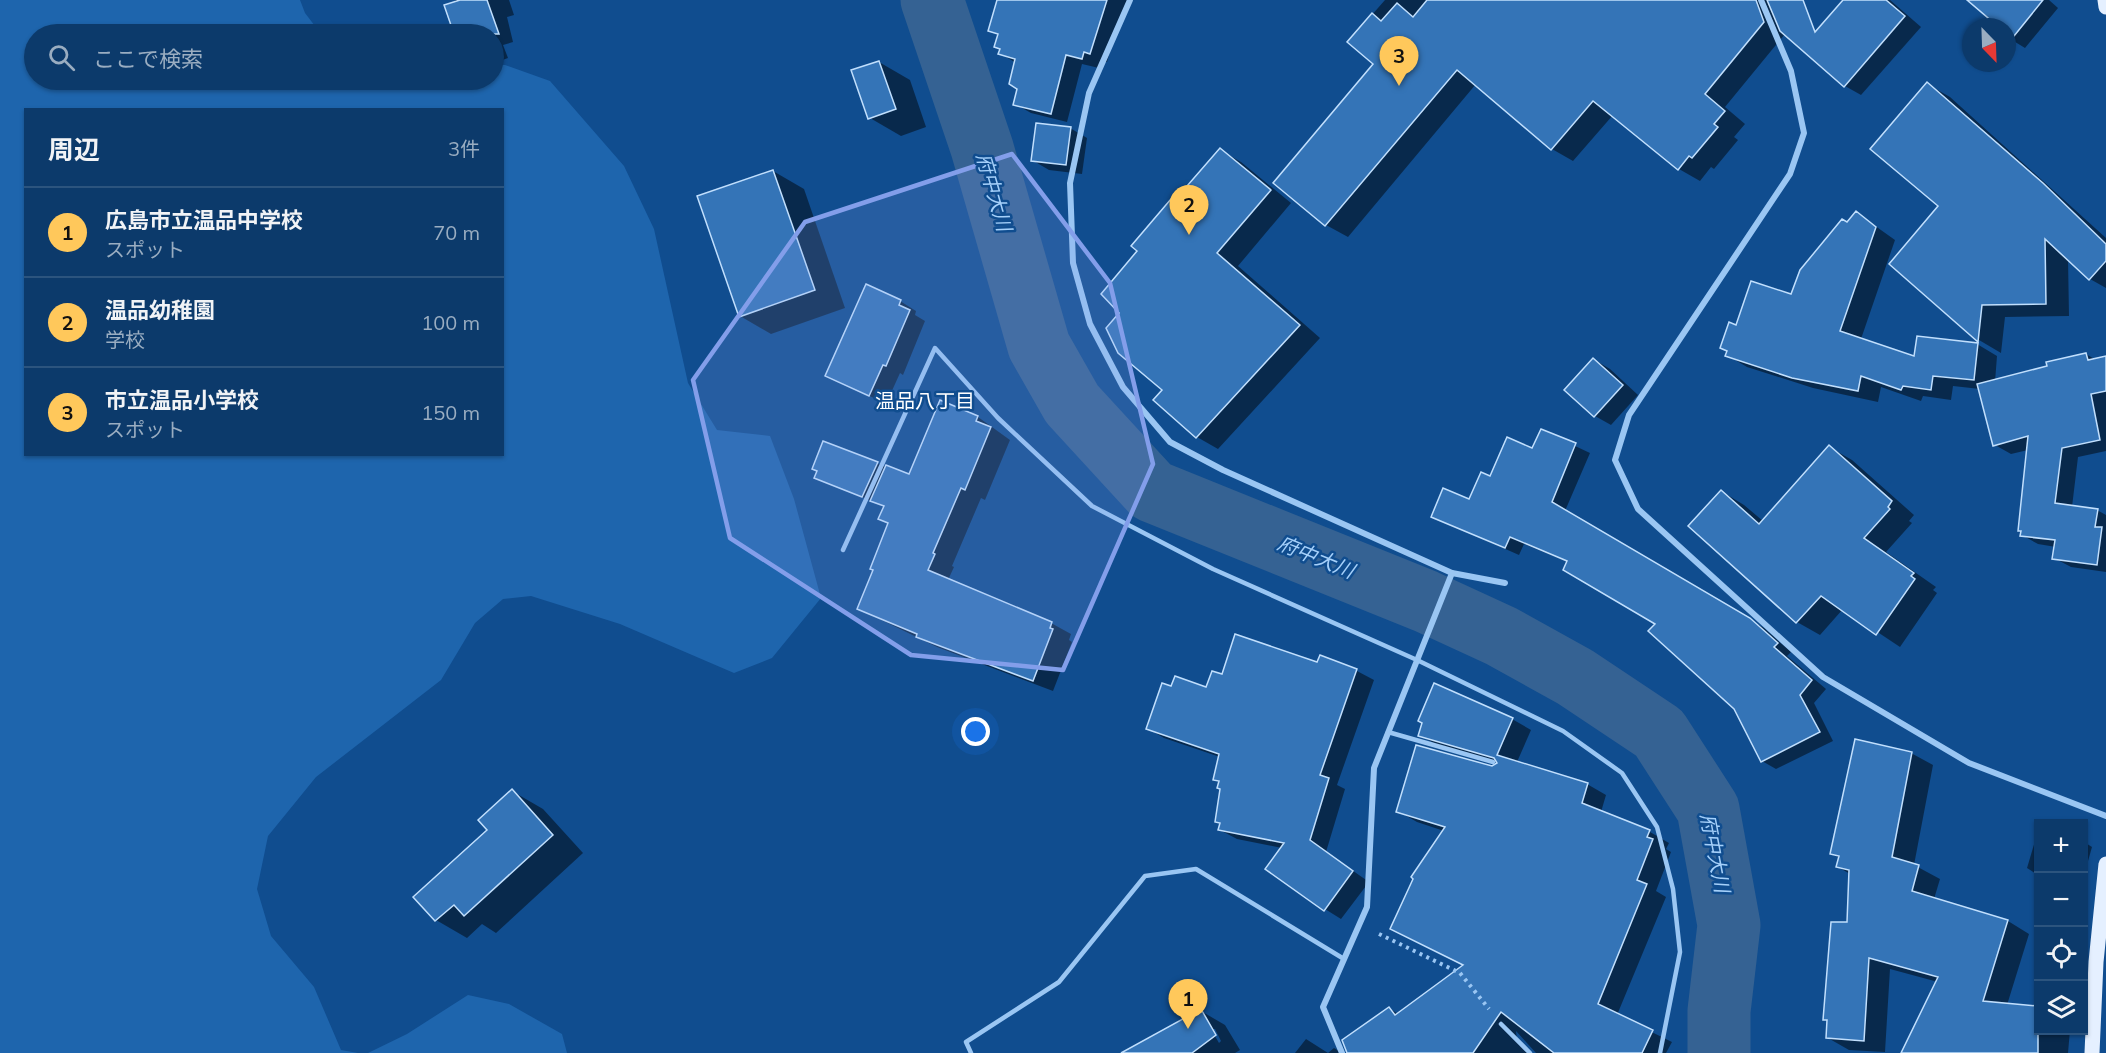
<!DOCTYPE html>
<html lang="ja">
<meta charset="utf-8">
<style>
:root{--surface:#0c3a6b;--page:#1a4573;--text:#f1f3f6;--muted:#9aadc1;--line:#2c547e;--accent:#ffc85b}
body{margin:0;font-family:Mulish,"Noto Sans JP",sans-serif;background:var(--page);color:var(--text)}
.controls{position:absolute;right:18px;bottom:18px;display:grid;overflow:hidden;border-radius:0px;box-shadow:0 2px 4px #0004}
.controls button{width:54px;height:54px;display:grid;place-items:center;padding:0;border:0;border-bottom:2px solid var(--line);background:var(--surface);color:var(--text);font:30px sans-serif}
.compass{position:absolute;left:1962px;top:18px;width:54px;height:54px;border-radius:50%;background:var(--surface);box-shadow:0 2px 4px #0004;rotate:157deg}
.you{position:absolute;left:976px;top:732px;width:21px;height:21px;margin:-15px;border:4px solid #fff;border-radius:50%;background:#1a73e8;box-shadow:0 0 0 9px #1a73e833}
.badge{display:grid;place-items:center;width:39px;height:39px;border-radius:50%;background:var(--accent);color:#111;font-size:20px;font-weight:700}
.pin{position:absolute;translate:-50% -50px;filter:drop-shadow(0 2px 3px #0008)}
.pin::after{content:'';position:absolute;top:32px;width:21px;height:18px;background:inherit;clip-path:polygon(0 0,100% 0,50% 100%)}
.list{margin:0;padding:0;list-style:none}
h2{display:flex;justify-content:space-between;align-items:center;height:78px;margin:0;padding:0 24px;font-size:26px}
h2 small{font-size:20px;font-weight:400;color:var(--muted)}
.list li{display:grid;grid-template-columns:39px 1fr auto;gap:18px;align-items:center;box-sizing:border-box;height:90px;padding:0 24px;border-top:2px solid var(--line)}
.list b{display:block;font-size:22px;white-space:nowrap}
.list p{margin:0;font-size:20px;white-space:nowrap;color:var(--muted)}
.list em{font-size:20px;font-style:normal;color:var(--muted)}
.icon{flex:none;width:33px;height:33px;fill:none;stroke:currentColor;stroke-width:2;stroke-linecap:round;stroke-linejoin:round}
.map{position:relative;flex:none;width:2106px;height:1053px;overflow:hidden}
.search{position:absolute;background:var(--surface);box-shadow:0 2px 4px #0004;left:24px;top:24px;width:480px;height:66px;display:flex;align-items:center;gap:15px;box-sizing:border-box;padding:0 21px;border-radius:33px;color:var(--muted);font-size:22px}
.panel{position:absolute;background:var(--surface);box-shadow:0 2px 4px #0004;left:24px;top:108px;width:480px;height:348px;border-radius:0px}
.map>svg:first-child{display:block}
.green{fill:#1e65ad;fill-rule:evenodd}
.shadow{fill:#0007;fill-rule:evenodd}
.lines{fill:none;stroke-linecap:round;stroke-linejoin:round}
.river{stroke:#356293;stroke-width:63}
.building{fill:#3474b7;stroke:#c1dffd;stroke-width:1.5}
.path{stroke:#9ac6f3;stroke-width:4;stroke-dasharray:3 4.5;stroke-linecap:butt}
.lane{stroke:#9ac6f3;stroke-width:4.5}
.street{stroke:#9ac6f3;stroke-width:6}
.primary{stroke:#e5f0ff;stroke-width:15}
.marked{fill:#839eea;fill-opacity:0.2;stroke:#839eea;stroke-width:4.5;stroke-linejoin:round}
.labels{text-anchor:middle;stroke-width:5;stroke-linejoin:round;paint-order:stroke}
.water-label{font-size:20px;font-style:italic;fill:#a5d0fa;stroke:#104d8f}
.neighbourhood-label{font-size:20px;fill:#fff;stroke:#104d8f}
</style>
<div class="map">
<svg width="2106" height="1053" viewBox="0 0 2106 1053">
<rect width="100%" height="100%" fill="#104d8f"/>
<g class="green">
<path d="M 0,0 L 300,0 L 305,13 L 321,34 L 34,34 L 34,80 L 494,80 L 494,65 L 505,65 L 550,81 L 624,166 L 654,229 L 688,383 L 717,430 L 770,436 L 794,499 L 821,598 L 772,658 L 734,673 L 620,624 L 531,596 L 503,599 L 475,623 L 441,680 L 316,777 L 268,836 L 257,889 L 271,936 L 314,987 L 341,1050 L 358,1053 L 0,1053 ZM 26,110 L 502,110 L 502,454 L 26,454 Z"/>
<path d="M 468,995 L 509,1004 L 562,1034 L 567,1053 L 368,1053 L 407,1034 Z"/>
</g>
<g class="shadow">
<path d="M 455,0 L 509,0 L 514,15 L 507,17 L 513,42 L 503,45 L 508,58 L 494,63 L 494,34 L 456,34 L 446,6 L 456,3 Z"/>
<path d="M 999,0 L 1129,0 L 1121,14 L 1107,62 L 1100,61 L 1099,68 L 1082,64 L 1067,122 L 1031,113 L 1015,104 L 1019,88 L 1016,63 L 1000,53 L 999,35 L 990,30 Z"/>
<path d="M 1385,0 L 1786,0 L 1785,34 L 1725,107 L 1745,124 L 1734,137 L 1738,140 L 1714,169 L 1711,167 L 1700,181 L 1679,169 L 1613,115 L 1573,161 L 1552,149 L 1476,84 L 1348,237 L 1326,225 L 1275,182 L 1375,64 L 1349,41 Z"/>
<path d="M 1845,0 L 1890,0 L 1921,27 L 1861,95 L 1845,86 Z"/>
<path d="M 1970,0 L 2049,0 L 2058,8 L 2025,48 L 2007,37 L 2007,27 L 1996,27 L 1990,18 Z"/>
<path d="M 879,62 L 910,80 L 926,127 L 901,136 L 870,118 Z"/>
<path d="M 1927,84 L 1950,97 L 2106,238 L 2106,288 L 2090,279 L 2068,258 L 2069,316 L 2005,317 L 2001,353 L 1979,340 L 1891,264 L 1941,206 Z"/>
<path d="M 1070,128 L 1087,138 L 1082,174 L 1049,170 L 1032,160 Z"/>
<path d="M 1220,150 L 1241,162 L 1291,203 L 1238,266 L 1320,338 L 1218,449 L 1197,437 L 1164,390 L 1121,313 L 1139,251 L 1175,203 Z"/>
<path d="M 773,171 L 804,189 L 845,308 L 771,334 L 740,316 Z"/>
<path d="M 1857,213 L 1895,240 L 1861,339 L 1915,358 L 1977,344 L 1997,356 L 1995,382 L 2086,354 L 2096,360 L 2106,358 L 2106,451 L 2078,457 L 2072,507 L 2097,510 L 2106,515 L 2106,572 L 2071,567 L 2054,558 L 2056,547 L 2038,544 L 2022,535 L 2028,450 L 2011,454 L 1995,445 L 1980,389 L 1953,386 L 1951,400 L 1923,396 L 1921,401 L 1881,387 L 1878,402 L 1813,388 L 1747,367 L 1727,355 L 1737,327 L 1792,296 Z"/>
<path d="M 900,301 L 916,311 L 915,315 L 925,321 L 903,375 L 900,373 L 886,404 L 827,375 Z"/>
<path d="M 1593,359 L 1610,369 L 1638,395 L 1611,425 L 1595,416 Z"/>
<path d="M 941,402 L 978,417 L 1010,440 L 985,500 L 981,498 L 952,566 L 954,567 L 948,580 L 1051,623 L 1071,634 L 1069,640 L 1072,642 L 1053,691 L 937,647 L 859,609 L 889,523 L 885,507 L 816,477 L 824,443 L 910,476 Z"/>
<path d="M 1541,430 L 1590,453 L 1565,511 L 1764,628 L 1791,652 L 1787,656 L 1826,689 L 1814,703 L 1833,741 L 1776,769 L 1762,761 L 1735,708 L 1658,623 L 1568,562 L 1524,544 L 1519,555 L 1433,517 L 1470,501 L 1491,478 L 1533,450 Z"/>
<path d="M 1829,447 L 1852,460 L 1914,515 L 1909,521 L 1912,523 L 1886,552 L 1936,587 L 1933,590 L 1937,593 L 1900,647 L 1843,609 L 1820,635 L 1797,622 L 1721,491 L 1744,505 L 1763,521 Z"/>
<path d="M 1321,657 L 1357,671 L 1374,680 L 1337,785 L 1345,789 L 1326,852 L 1369,882 L 1341,919 L 1325,909 L 1282,848 L 1237,839 L 1220,830 L 1221,824 L 1216,821 L 1222,789 L 1220,782 L 1215,779 L 1220,757 L 1164,738 L 1147,728 L 1172,688 L 1207,689 L 1223,676 L 1318,664 Z"/>
<path d="M 1512,719 L 1531,730 L 1517,762 L 1587,784 L 1606,795 L 1601,812 L 1650,832 L 1669,843 L 1666,849 L 1671,852 L 1656,891 L 1666,897 L 1617,1015 L 1672,1042 L 1666,1053 L 1536,1053 L 1516,1031 L 1517,1040 L 1530,1053 L 1349,1053 L 1389,1008 L 1398,1014 L 1465,965 L 1444,831 L 1417,822 L 1398,811 L 1499,763 L 1439,746 L 1420,735 Z"/>
<path d="M 1911,753 L 1933,765 L 1914,865 L 1940,879 L 1934,899 L 2008,921 L 2029,934 L 2007,1005 L 2038,1008 L 2038,1030 L 2070,1030 L 2068,1053 L 1902,1053 L 1938,982 L 1890,969 L 1885,1052 L 1849,1050 L 1828,1038 L 1829,1021 L 1825,1019 L 1849,924 L 1850,874 L 1838,867 L 1840,858 L 1831,853 Z"/>
<path d="M 512,791 L 543,809 L 583,853 L 496,933 L 482,924 L 467,938 L 436,920 Z"/>
<path d="M 2038,831 L 2038,875 L 2027,868 Z"/>
<path d="M 2084,842 L 2092,847 L 2084,875 Z"/>
<path d="M 1201,1011 L 1225,1025 L 1240,1050 L 1235,1053 L 1127,1053 ZM 1211,1029 L 1215,1029 L 1221,1041 L 1219,1043 Z"/>
<path d="M 1306,1039 L 1328,1053 L 1334,1048 L 1342,1053 L 1295,1053 Z"/>
</g>
<g class="lines">
<path class="river" d="M 932,0 L 982,148 L 1039,346 L 1072,404 L 1152,491 L 1425,601 L 1501,636 L 1575,677 L 1659,733 L 1708,809 L 1729,925 L 1719,1011 L 1719,1053"/>
</g>
<g class="building">
<path d="M 460,0 L 487,0 L 499,34 L 454,34 L 444,5 Z"/>
<path d="M 997,0 L 1107,0 L 1090,54 L 1084,52 L 1082,59 L 1066,55 L 1051,114 L 1013,105 L 1017,89 L 1009,84 L 1015,59 L 998,54 L 1000,49 L 994,47 L 998,34 L 988,31 Z"/>
<path d="M 1427,0 L 1756,0 L 1764,22 L 1705,94 L 1725,111 L 1714,124 L 1718,127 L 1692,158 L 1689,156 L 1678,170 L 1593,101 L 1551,150 L 1457,70 L 1325,226 L 1273,183 L 1373,64 L 1347,42 L 1372,13 L 1381,21 L 1397,3 L 1413,17 Z"/>
<path d="M 1767,0 L 1803,0 L 1815,32 L 1843,0 L 1886,0 L 1905,16 L 1844,87 L 1780,31 Z"/>
<path d="M 1967,0 L 2043,0 L 2010,41 L 2007,39 L 2007,27 L 1993,27 L 1986,21 L 1988,18 Z"/>
<path d="M 879,61 L 896,109 L 868,119 L 851,70 Z"/>
<path d="M 1927,82 L 2043,183 L 2106,244 L 2106,261 L 2089,280 L 2045,239 L 2046,304 L 1982,305 L 1978,342 L 1889,264 L 1938,206 L 1870,149 Z"/>
<path d="M 1036,123 L 1071,127 L 1066,165 L 1031,161 Z"/>
<path d="M 1220,148 L 1271,190 L 1217,253 L 1300,325 L 1196,438 L 1153,400 L 1162,390 L 1118,353 L 1106,328 L 1119,313 L 1101,294 L 1137,251 L 1131,246 L 1171,199 L 1174,201 Z"/>
<path d="M 773,170 L 815,290 L 739,317 L 697,196 Z"/>
<path d="M 1856,211 L 1876,227 L 1840,331 L 1914,356 L 1917,336 L 1978,343 L 1974,380 L 1933,376 L 1931,390 L 1903,386 L 1901,390 L 1861,376 L 1858,391 L 1792,378 L 1725,356 L 1727,351 L 1720,348 L 1729,322 L 1736,325 L 1751,281 L 1791,294 L 1800,270 L 1842,219 L 1847,222 Z"/>
<path d="M 866,284 L 901,300 L 899,305 L 910,310 L 886,366 L 883,365 L 869,396 L 825,376 Z"/>
<path d="M 2086,353 L 2088,360 L 2106,356 L 2106,391 L 2091,394 L 2100,440 L 2062,448 L 2055,503 L 2098,509 L 2095,527 L 2102,527 L 2097,565 L 2052,559 L 2055,540 L 2020,536 L 2021,531 L 2018,531 L 2028,436 L 1993,446 L 1977,384 L 2047,366 L 2046,362 Z"/>
<path d="M 1593,358 L 1623,385 L 1594,417 L 1564,390 Z"/>
<path d="M 940,400 L 978,416 L 976,421 L 991,427 L 965,490 L 961,488 L 933,553 L 935,554 L 928,570 L 1052,622 L 1050,628 L 1053,629 L 1033,681 L 916,637 L 917,634 L 857,609 L 873,570 L 870,569 L 888,523 L 878,519 L 884,506 L 870,501 L 886,465 L 909,474 Z"/>
<path d="M 1541,429 L 1576,443 L 1552,502 L 1750,618 L 1778,643 L 1774,647 L 1812,680 L 1800,695 L 1820,732 L 1761,762 L 1734,709 L 1648,631 L 1655,624 L 1563,570 L 1567,561 L 1510,537 L 1505,548 L 1431,517 L 1443,488 L 1469,499 L 1481,472 L 1490,476 L 1507,437 L 1532,448 Z"/>
<path d="M 823,441 L 878,462 L 862,497 L 814,478 L 817,471 L 812,469 Z"/>
<path d="M 1829,445 L 1892,501 L 1888,507 L 1890,509 L 1864,538 L 1914,573 L 1911,576 L 1915,579 L 1876,635 L 1821,596 L 1796,623 L 1688,526 L 1721,490 L 1759,524 Z"/>
<path d="M 1235,634 L 1317,662 L 1320,655 L 1357,669 L 1320,775 L 1329,778 L 1310,840 L 1353,871 L 1324,911 L 1265,869 L 1284,843 L 1218,830 L 1220,823 L 1215,822 L 1220,789 L 1217,788 L 1219,781 L 1213,780 L 1219,754 L 1146,729 L 1162,683 L 1171,686 L 1175,676 L 1206,687 L 1212,671 L 1222,674 Z"/>
<path d="M 1434,683 L 1513,718 L 1497,755 L 1588,783 L 1582,803 L 1650,830 L 1647,837 L 1653,839 L 1637,880 L 1647,884 L 1598,1004 L 1653,1030 L 1642,1053 L 1554,1053 L 1501,1012 L 1473,1053 L 1347,1053 L 1342,1040 L 1389,1007 L 1395,1015 L 1463,965 L 1390,929 L 1413,879 L 1411,877 L 1445,827 L 1396,812 L 1416,745 L 1492,766 L 1497,763 L 1494,758 L 1418,736 L 1422,723 L 1418,721 Z"/>
<path d="M 1855,739 L 1912,752 L 1892,857 L 1919,865 L 1912,891 L 2008,920 L 1983,1001 L 2038,1006 L 2038,1053 L 1901,1053 L 1938,977 L 1869,958 L 1864,1041 L 1826,1038 L 1827,1020 L 1823,1020 L 1831,922 L 1847,922 L 1849,870 L 1836,867 L 1839,856 L 1830,854 Z"/>
<path d="M 512,789 L 553,835 L 464,916 L 454,905 L 435,921 L 413,897 L 487,830 L 478,820 Z"/>
<path d="M 1201,1009 L 1216,1035 L 1192,1053 L 1121,1053 Z"/>
</g>
<g class="lines">
<path class="path" d="M 1379,934 L 1460,973 L 1489,1009"/>
<g class="lane">
<path d="M 843,550 L 935,348 L 998,418 L 1092,506 L 1213,569 L 1417,660 L 1563,731 L 1622,773 L 1657,827 L 1673,889 L 1680,952 L 1660,1053"/>
<path d="M 1388,732 L 1493,762"/>
<path d="M 1501,1024 L 1530,1053"/>
<path d="M 971,1053 L 966,1042 L 1059,982 L 1145,876 L 1196,869 L 1344,959"/>
</g>
<g class="street">
<path d="M 1130,0 L 1089,93 L 1070,183 L 1073,263 L 1090,324 L 1123,387 L 1170,442 L 1223,470 L 1452,573 L 1505,583"/>
<path d="M 1761,0 L 1791,71 L 1804,133 L 1790,174 L 1629,415 L 1615,460 L 1638,509 L 1823,677 L 1969,763 L 2106,816"/>
<path d="M 1342,1053 L 1323,1007 L 1367,907 L 1374,768 L 1452,573"/>
</g>
<g class="primary">
<path d="M 2105,0 L 2106,7"/>
<path d="M 2092,1053 L 2096,962 L 2106,864"/>
</g>
</g>
<path class="marked" d="M 1012,154 L 1110,283 L 1153,464 L 1063,670 L 911,655 L 730,538 L 693,380 L 805,222 Z"/>
<g class="labels">
<g class="water-label">
<text transform="translate(994 192) rotate(74)" y="7">府中大川</text>
<text transform="translate(1316 557) rotate(22)" y="7">府中大川</text>
<text transform="translate(1715 853) rotate(79)" y="7">府中大川</text>
</g>
<g class="neighbourhood-label">
<text x="925" y="408">温品八丁目</text>
</g>
</g>
</svg>
<div class="controls">
<button>+</button>
<button>−</button>
<button><svg class="icon" aria-label="locate" viewBox="0 0 24 24"><circle cx="12" cy="12" r="6"/><path d="M12 2v4M12 18v4M2 12h4M18 12h4"/></svg></button>
<button><svg class="icon" aria-label="layers" viewBox="0 0 24 24"><path d="M12 4l9 5-9 5-9-5zM3 14l9 5 9-5"/></svg></button>
</div>
<svg class="compass" viewBox="-18 -18 36 36"><path d="M0-13l5 13h-10z" fill="#e53935"/><path d="M0 13l5-13h-10z" fill="#9aadc1"/></svg>
<div class="you"></div>
<div class="pin badge" style="left:1188px;top:1029px">1</div>
<div class="pin badge" style="left:1189px;top:235px">2</div>
<div class="pin badge" style="left:1399px;top:86px">3</div>
<div class="search"><svg class="icon" aria-label="search" viewBox="0 0 24 24"><circle cx="10" cy="10" r="6"/><path d="M15 15l6 6"/></svg>ここで検索</div>
<section class="panel">
<h2>周辺<small>3件</small></h2>
<ul class="list">
<li><span class="badge">1</span><div><b>広島市立温品中学校</b><p>スポット</p></div><em>70 m</em></li>
<li><span class="badge">2</span><div><b>温品幼稚園</b><p>学校</p></div><em>100 m</em></li>
<li><span class="badge">3</span><div><b>市立温品小学校</b><p>スポット</p></div><em>150 m</em></li>
</ul>
</section>
</div>
